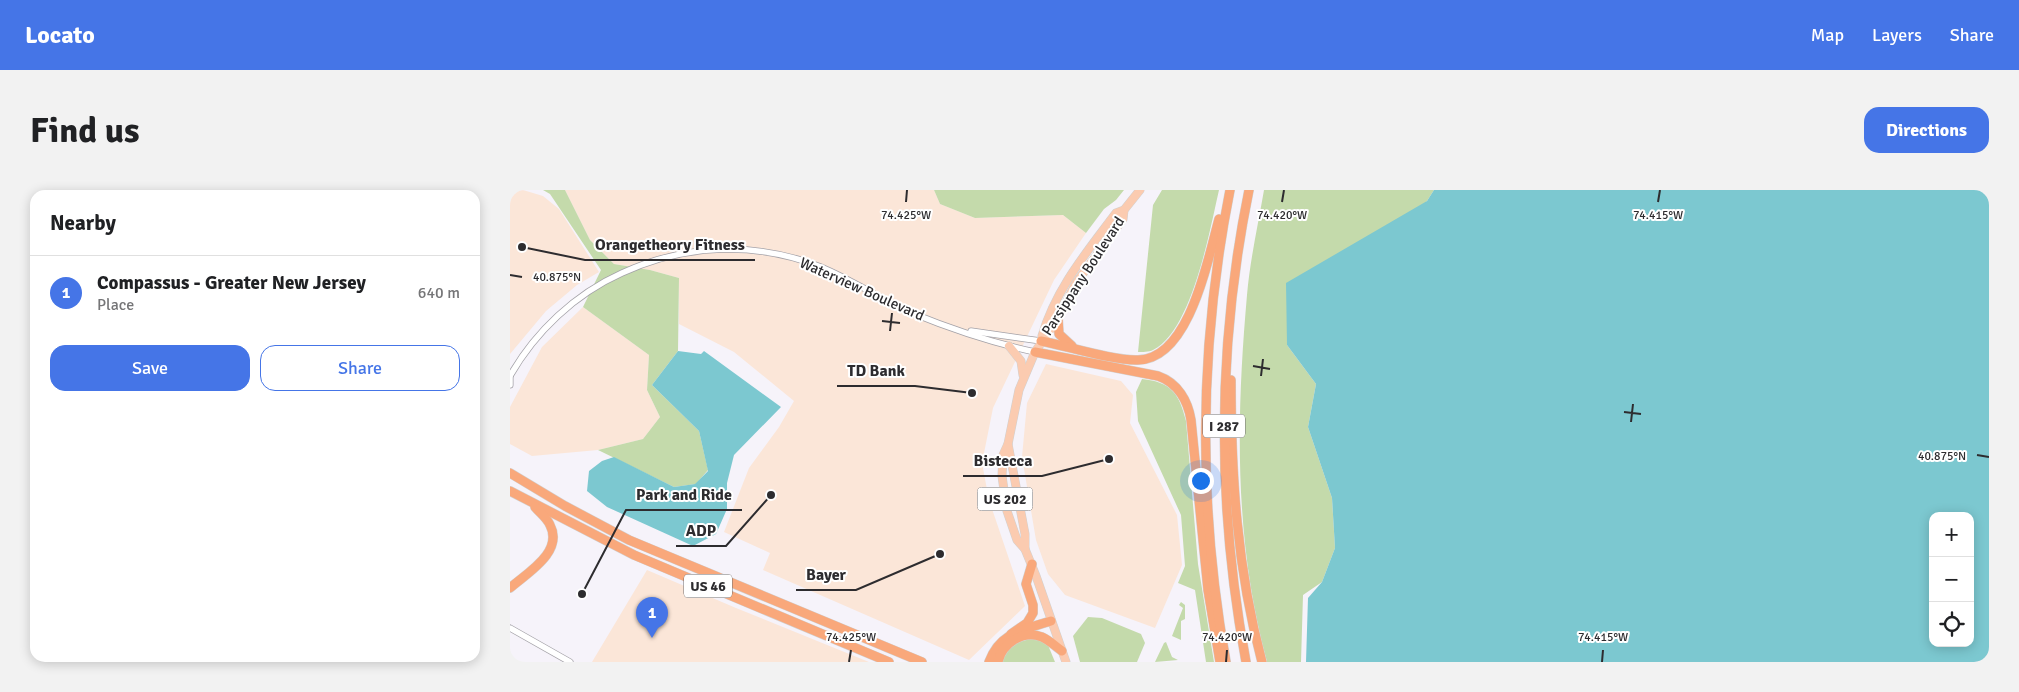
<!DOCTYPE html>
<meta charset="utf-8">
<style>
:root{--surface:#fff;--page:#f2f2f2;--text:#202124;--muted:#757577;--line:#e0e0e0;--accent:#4575e7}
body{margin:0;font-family:Signika,sans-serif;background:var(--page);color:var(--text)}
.controls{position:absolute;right:15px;bottom:15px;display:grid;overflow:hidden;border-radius:10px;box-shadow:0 2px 12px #0003}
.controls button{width:45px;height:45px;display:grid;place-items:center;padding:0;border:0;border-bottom:1px solid var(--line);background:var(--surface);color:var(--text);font:25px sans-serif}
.you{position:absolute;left:690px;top:290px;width:18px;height:18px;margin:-12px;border:4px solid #fff;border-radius:50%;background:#1a73e8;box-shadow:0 0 0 8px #1a73e833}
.badge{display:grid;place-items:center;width:32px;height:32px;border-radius:50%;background:var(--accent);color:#fff;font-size:16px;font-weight:700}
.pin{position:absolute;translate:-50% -41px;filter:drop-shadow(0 1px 2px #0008)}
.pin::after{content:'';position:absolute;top:26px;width:18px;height:15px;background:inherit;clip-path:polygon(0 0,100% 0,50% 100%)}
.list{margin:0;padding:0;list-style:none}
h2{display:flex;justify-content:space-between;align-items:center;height:65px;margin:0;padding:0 20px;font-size:21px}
h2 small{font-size:16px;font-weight:400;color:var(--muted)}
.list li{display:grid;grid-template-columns:32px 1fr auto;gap:15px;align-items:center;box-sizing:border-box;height:75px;padding:0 20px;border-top:1px solid var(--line)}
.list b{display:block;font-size:19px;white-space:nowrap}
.list p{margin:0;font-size:16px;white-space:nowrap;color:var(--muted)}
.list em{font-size:16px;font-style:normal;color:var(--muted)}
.actions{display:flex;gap:10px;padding:15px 20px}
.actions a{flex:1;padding:11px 0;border:1px solid var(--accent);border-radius:15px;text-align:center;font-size:18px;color:var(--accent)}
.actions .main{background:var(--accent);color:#fff}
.icon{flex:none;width:28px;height:28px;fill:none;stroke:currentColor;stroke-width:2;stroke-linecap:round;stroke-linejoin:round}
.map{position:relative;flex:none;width:1479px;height:472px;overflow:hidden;border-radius:15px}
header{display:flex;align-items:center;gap:30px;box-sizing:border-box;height:70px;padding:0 25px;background:var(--accent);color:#fff}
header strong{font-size:24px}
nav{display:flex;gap:28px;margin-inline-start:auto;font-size:18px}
.intro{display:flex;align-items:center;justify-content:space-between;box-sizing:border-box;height:120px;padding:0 30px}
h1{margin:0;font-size:35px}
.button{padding:12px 22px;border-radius:15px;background:var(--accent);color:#fff;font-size:18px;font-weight:700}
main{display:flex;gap:30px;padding:0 30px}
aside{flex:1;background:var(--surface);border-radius:15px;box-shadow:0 2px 12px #0003}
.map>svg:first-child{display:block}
.commercial{fill:#fbe6d8}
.green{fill:#c4daab}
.water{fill:#7cc8d0;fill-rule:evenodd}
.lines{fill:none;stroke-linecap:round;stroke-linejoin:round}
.minor-casing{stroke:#a4a2a8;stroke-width:7}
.major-casing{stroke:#d1d1d1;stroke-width:9}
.highway-casing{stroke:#d1d1d1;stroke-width:10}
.minor{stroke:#fff;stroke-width:5.5}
.major{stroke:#fbcbb0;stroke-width:8}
.highway{stroke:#f9a87b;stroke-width:9}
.ticks{fill:none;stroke:#2d2c2f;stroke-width:2}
.labels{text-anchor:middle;stroke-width:4;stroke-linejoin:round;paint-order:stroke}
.shield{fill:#fff;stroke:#6c6b6d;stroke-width:1}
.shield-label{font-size:14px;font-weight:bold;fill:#2d2c2f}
.street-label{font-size:15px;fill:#2d2c2f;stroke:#fff}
.ticks-label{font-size:12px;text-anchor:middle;fill:#2d2c2f;stroke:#fff;stroke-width:4;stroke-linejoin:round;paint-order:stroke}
.leader{fill:none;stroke:#2d2c2f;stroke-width:2}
.callout-dot{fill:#2d2c2f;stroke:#fff;stroke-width:2}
.callout-label{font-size:16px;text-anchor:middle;font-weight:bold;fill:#2d2c2f;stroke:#fff;stroke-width:4;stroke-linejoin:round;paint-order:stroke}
</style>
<header>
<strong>Locato</strong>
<nav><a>Map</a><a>Layers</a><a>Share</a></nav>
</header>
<div class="intro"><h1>Find us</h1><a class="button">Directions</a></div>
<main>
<aside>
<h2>Nearby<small></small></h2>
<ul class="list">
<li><span class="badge">1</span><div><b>Compassus - Greater New Jersey</b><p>Place</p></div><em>640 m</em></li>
</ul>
<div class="actions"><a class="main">Save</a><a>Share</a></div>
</aside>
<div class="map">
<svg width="1479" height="472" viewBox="0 0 1479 472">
<rect width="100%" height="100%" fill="#f6f3fa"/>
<g class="commercial">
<path d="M 0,0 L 13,0 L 33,6 L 49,19 L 89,82 L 67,95 L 36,121 L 0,164 Z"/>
<path d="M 55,0 L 424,0 L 430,14 L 465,28 L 553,25 L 576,43 L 544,90 L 483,218 L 472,273 L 479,310 L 515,416 L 459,470 L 253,380 L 260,363 L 214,342 L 239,278 L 269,237 L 284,211 L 224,162 L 169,134 L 169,88 L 140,80 L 104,74 L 80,50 Z"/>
<path d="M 73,117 L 139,165 L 137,200 L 150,227 L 133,249 L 88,260 L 22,266 L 0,254 L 0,217 L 32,157 Z"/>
<path d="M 536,174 L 611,191 L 623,205 L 620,233 L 667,325 L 672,375 L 645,438 L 555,405 L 538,384 L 526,350 L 512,267 L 517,213 Z"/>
<path d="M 137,380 L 226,418 L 359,472 L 82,472 Z"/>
</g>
<g class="green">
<path d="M 33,0 L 55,0 L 80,50 L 104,74 L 140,80 L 169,88 L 168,161 L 142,195 L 189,241 L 198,280 L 186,294 L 164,297 L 88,260 L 133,249 L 150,227 L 137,200 L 139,165 L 73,117 L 91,80 L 40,4 Z"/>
<path d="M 424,0 L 614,0 L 606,10 L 594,19 L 576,43 L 553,25 L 465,28 L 430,14 Z"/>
<path d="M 652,0 L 709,0 C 700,39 682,141 643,160 C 639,162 632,162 628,162 L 643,15 Z"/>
<path d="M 754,0 L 924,0 L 917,11 L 777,155 L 806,194 L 798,237 L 822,308 L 825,358 L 812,392 L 793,405 L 791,472 L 757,472 C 724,351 726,229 737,105 C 740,70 748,35 754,0 Z"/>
<path d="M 632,189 C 661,192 669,203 676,231 L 688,374 L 704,472 L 696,472 L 685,400 L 668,393 L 675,376 L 671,325 L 628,231 L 626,202 Z"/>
<path d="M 671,412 L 675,415 L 675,429 L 671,431 L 671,450 L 662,446 L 673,418 L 669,415 Z"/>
<path d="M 578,427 L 592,428 L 631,444 L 635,453 L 627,472 L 570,472 L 563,446 Z"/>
<path d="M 527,448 L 538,455 L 545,472 L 491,472 C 496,454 511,450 527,448 Z"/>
<path d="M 656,452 L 662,467 L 668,470 L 645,472 L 654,453 Z"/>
</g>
<g class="water">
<path d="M 924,0 L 1479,0 L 1479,472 L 796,472 L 798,408 L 812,392 L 825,358 L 822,308 L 798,237 L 806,194 L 777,155 L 776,93 L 917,11 ZM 1423,326 L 1460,326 L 1460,453 L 1423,453 Z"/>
<path d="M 168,161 L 191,164 L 194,161 L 271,217 L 224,265 L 217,293 L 217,319 L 206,344 L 183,356 L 97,317 L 77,301 L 79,281 L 92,271 L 104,267 L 164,297 L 185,294 L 198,281 L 189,241 L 142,195 Z"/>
</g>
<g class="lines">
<g class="minor-casing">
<g id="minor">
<path d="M 461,141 L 531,151"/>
<path d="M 0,186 C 25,142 65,104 112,83 C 175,54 246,51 311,77 C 342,90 371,109 402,123 C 441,139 483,153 525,162"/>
<path d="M 0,195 L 0,186"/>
<path d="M 0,438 L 60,472"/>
</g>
</g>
<g class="major-casing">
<g id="major">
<path d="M 532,146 C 546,98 577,62 606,23 L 614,20"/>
<path d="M 499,156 L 511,171 L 513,185"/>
<path d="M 498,254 L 515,344 L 515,359"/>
<path d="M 556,472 L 526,386 L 515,359 L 507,350 L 497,321 L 492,286 L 493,265 L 498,254 L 509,200 L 525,162 L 548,128 L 566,93 L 613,29 L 614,20 L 630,0"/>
</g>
</g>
<g class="highway-casing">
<g id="highway">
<path d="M 548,128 L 549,144 L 562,156"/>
<path d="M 531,151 C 557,156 604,171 628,170 C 680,169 698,68 709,29"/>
<path d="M 525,162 L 648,186 C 668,193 678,211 681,230 L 698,400 L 710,472"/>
<path d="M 721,190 C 721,286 727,379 752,472"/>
<path d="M 0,283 L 55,316 L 119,350 L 412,472"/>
<path d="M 0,301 L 124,365 L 379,472"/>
<path d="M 0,398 C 17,383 54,362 40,335 C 37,328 30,323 25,317"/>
<path d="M 501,444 L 517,433 L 523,423 L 523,415 L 516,394 L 522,374"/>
<path d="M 479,472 C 490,442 513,440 541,431"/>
<path d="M 488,472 C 492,454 513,439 532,447 C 539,450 545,456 552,461"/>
<path d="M 716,472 C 688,316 689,156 720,0"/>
<path d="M 736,472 C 707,316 707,156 739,0"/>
</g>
</g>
<use href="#minor" class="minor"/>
<use href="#major" class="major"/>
<use href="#highway" class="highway"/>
</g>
<path class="ticks" d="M 396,12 L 397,0M 772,12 L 774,0M 1148,12 L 1150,0M 0,85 L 12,87M 372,131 L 390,133M 380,141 L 382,123M 743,176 L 760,179M 751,186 L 753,169M 1114,222 L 1131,224M 1121,232 L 1123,214M 1467,265 L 1479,267M 339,472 L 341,460M 716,472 L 717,460M 1092,472 L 1093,460"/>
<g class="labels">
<g class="shield">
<rect x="693" y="224.5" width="42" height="23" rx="4"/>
<rect x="467.5" y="297.5" width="55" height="23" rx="4"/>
<rect x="174" y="384.5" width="48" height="23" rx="4"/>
</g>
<g class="shield-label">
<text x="714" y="241">I 287</text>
<text x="495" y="314">US 202</text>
<text x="198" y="401">US 46</text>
</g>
<g class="street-label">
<text transform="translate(573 86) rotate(-57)" y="5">Parsippany Boulevard</text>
<text transform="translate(352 99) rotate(24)" y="5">Waterview Boulevard</text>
</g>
</g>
<g class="ticks-label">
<text x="396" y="29">74.425°W</text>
<text x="772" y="29">74.420°W</text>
<text x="1148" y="29">74.415°W</text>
<text x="47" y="91">40.875°N</text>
<text x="1432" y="270">40.875°N</text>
<text x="341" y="451">74.425°W</text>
<text x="717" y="451">74.420°W</text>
<text x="1093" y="451">74.415°W</text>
</g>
<path class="leader" d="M12 57L75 70H245M462 203L405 196H327M599 269L532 286H453M72 404L116 320H232M261 305L216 356H166M430 364L346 400H286"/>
<g class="callout-dot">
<circle cx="12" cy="57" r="5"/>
<circle cx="462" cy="203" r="5"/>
<circle cx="599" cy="269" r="5"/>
<circle cx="72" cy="404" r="5"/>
<circle cx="261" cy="305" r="5"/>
<circle cx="430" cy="364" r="5"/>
</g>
<g class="callout-label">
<text x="160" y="60">Orangetheory Fitness</text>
<text x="366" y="186">TD Bank</text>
<text x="493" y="276">Bistecca</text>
<text x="174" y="310">Park and Ride</text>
<text x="191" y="346">ADP</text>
<text x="316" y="390">Bayer</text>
</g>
</svg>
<div class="controls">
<button>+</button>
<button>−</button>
<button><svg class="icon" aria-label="locate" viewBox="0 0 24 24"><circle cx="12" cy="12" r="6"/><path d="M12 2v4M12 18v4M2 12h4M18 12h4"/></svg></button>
</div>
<div class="you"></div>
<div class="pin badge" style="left:142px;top:448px">1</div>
</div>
</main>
